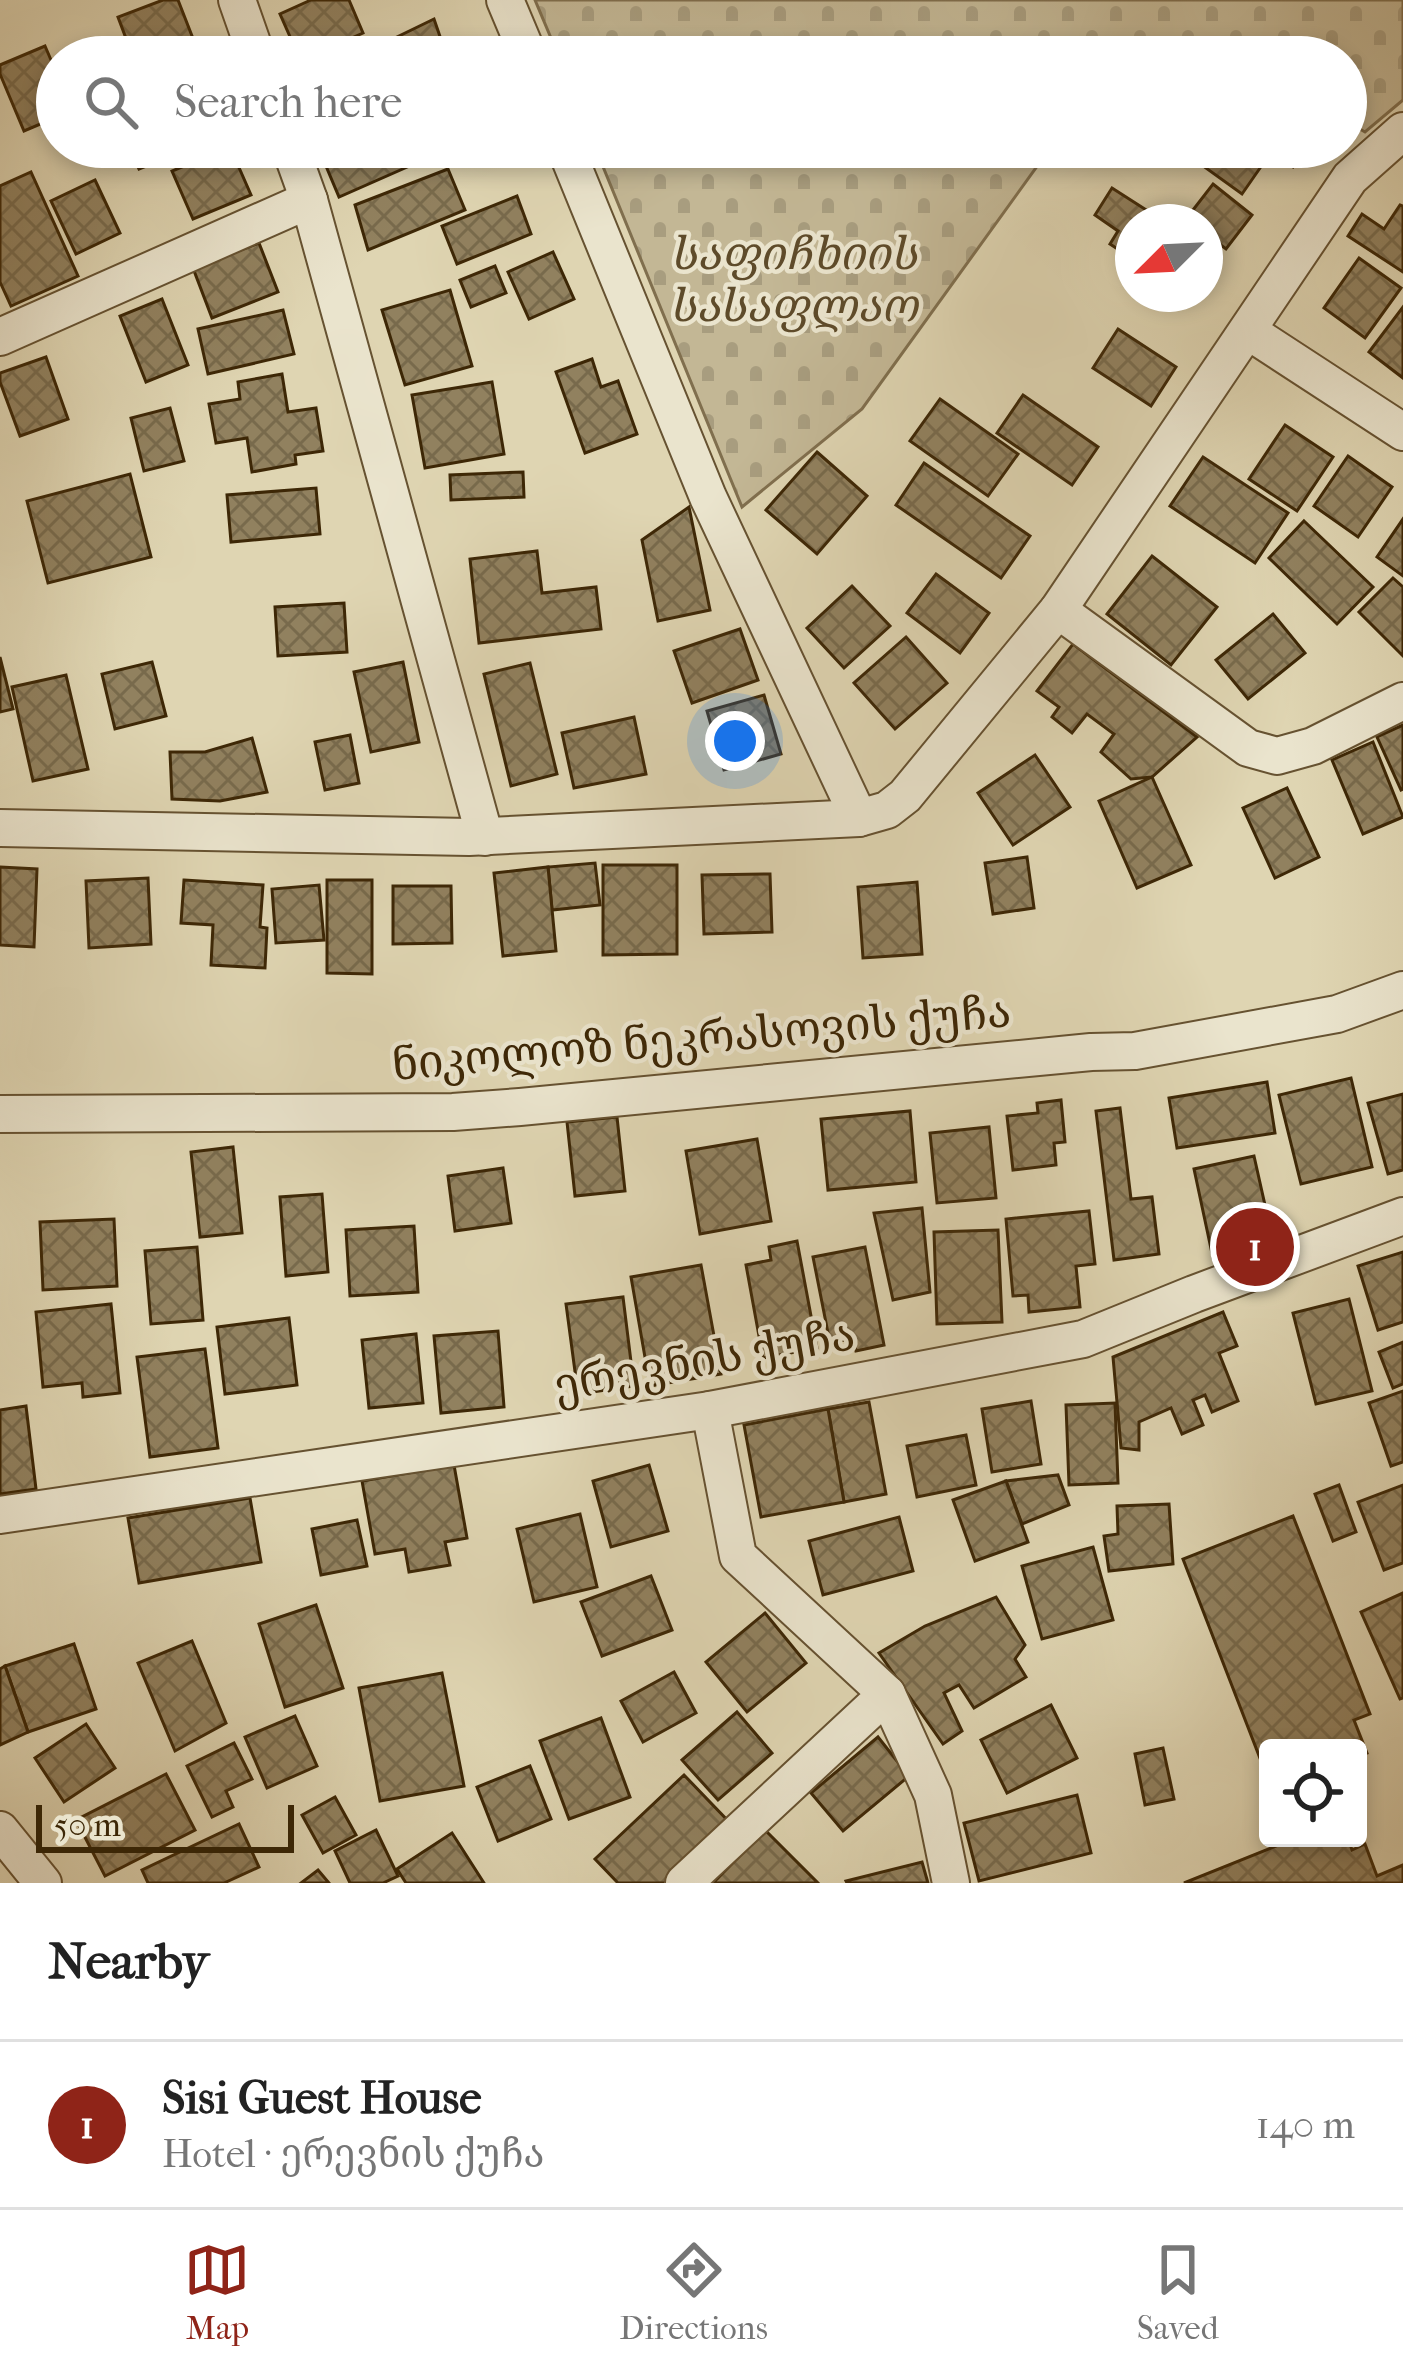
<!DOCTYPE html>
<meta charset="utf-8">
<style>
:root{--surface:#fff;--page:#f2f2f2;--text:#222;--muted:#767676;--line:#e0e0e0;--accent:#8f2418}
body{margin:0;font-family:"IM FELL French Canon","Noto Serif Georgian",serif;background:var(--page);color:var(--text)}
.controls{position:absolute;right:36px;bottom:36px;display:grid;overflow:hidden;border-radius:12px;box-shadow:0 6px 18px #0003}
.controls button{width:108px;height:108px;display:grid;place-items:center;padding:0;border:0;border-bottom:3px solid var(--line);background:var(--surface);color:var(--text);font:60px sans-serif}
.compass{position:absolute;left:1115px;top:204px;width:108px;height:108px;border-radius:50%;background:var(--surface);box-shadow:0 6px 18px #0003;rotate:246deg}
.scale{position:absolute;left:36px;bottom:30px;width:258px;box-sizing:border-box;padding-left:12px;border:6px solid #3d2706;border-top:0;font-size:33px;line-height:42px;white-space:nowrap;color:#3d2706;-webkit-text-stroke:9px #eae4cd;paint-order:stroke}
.you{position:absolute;left:735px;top:741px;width:42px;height:42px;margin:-30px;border:9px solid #fff;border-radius:50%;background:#1a73e8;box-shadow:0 0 0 18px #1a73e833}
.badge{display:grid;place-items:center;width:78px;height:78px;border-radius:50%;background:var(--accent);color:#fff;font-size:39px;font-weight:700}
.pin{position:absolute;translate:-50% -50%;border:6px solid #fff;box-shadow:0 3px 12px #0006}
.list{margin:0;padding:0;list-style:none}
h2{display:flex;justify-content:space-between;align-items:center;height:156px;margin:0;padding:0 48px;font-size:51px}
h2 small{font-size:39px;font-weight:400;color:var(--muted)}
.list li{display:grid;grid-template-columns:78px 1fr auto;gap:36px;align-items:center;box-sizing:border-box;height:168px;padding:0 48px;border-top:3px solid var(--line)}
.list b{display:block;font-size:45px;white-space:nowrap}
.list p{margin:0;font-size:39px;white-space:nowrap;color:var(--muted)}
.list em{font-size:39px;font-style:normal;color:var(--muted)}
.icon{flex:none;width:66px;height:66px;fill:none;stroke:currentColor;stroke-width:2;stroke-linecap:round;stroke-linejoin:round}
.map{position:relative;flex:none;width:1403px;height:1883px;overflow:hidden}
.search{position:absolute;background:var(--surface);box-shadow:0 6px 18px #0003;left:36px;right:36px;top:36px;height:132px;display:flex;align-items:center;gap:30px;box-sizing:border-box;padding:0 42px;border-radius:66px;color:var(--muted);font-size:45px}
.sheet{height:324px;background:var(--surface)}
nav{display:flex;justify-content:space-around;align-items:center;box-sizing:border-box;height:168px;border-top:3px solid var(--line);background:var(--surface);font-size:33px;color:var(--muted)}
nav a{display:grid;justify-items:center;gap:6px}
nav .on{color:var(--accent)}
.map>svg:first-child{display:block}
.cemetery{fill:url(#cemetery-stones);stroke:#806f4e;stroke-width:3}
.building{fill:url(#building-cross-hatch);stroke:#3d2706;stroke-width:3}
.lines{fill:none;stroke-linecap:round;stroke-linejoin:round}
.minor-casing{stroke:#665231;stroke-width:40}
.minor{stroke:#eae4cd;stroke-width:36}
.labels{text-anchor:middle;stroke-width:9;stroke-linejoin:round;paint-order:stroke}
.park-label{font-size:45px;font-style:italic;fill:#5e4b2a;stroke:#eae4cd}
.street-label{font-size:45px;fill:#3d2706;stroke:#eae4cd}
</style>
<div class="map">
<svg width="1403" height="1883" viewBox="0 0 1403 1883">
<defs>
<pattern id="cemetery-stones" width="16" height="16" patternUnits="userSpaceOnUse" patternTransform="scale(3)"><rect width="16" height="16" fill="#c3b795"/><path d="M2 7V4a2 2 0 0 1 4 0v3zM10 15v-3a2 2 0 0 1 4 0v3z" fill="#a89d7f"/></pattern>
<pattern id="building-cross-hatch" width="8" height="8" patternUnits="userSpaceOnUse" patternTransform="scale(3)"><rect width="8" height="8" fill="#91815f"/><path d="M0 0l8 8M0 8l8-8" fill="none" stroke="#786a4c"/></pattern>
</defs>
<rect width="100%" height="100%" fill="#dfd5b2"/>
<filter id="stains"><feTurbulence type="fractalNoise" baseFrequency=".00167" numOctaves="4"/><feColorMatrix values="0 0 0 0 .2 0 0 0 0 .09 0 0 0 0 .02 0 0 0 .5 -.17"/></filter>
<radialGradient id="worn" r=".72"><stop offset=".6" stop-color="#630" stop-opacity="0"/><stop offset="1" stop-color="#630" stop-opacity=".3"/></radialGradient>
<g class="cemetery">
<path d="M 535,0 L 1403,0 L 1403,100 L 1365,132 L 1346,121 L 1346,57 L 1235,57 L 1218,47 L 1208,57 L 559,57 Z"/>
<path d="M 595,147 L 1051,147 L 862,409 L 742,507 Z"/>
</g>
<g class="building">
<path d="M 163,0 L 178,0 L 199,54 L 192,57 L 133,57 L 118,17 Z"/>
<path d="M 311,0 L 349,0 L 363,33 L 308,57 L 299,57 L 280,14 Z"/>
<path d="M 434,19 L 447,57 L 404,57 L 397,37 Z"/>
<path d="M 45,46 L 57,74 L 57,117 L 24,131 L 0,74 L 0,65 Z"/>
<path d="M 375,47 L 379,57 L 352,57 Z"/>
<path d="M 129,147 L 192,147 L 139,169 Z"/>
<path d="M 230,147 L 251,195 L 193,219 L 172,171 Z"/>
<path d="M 318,147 L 418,147 L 423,160 L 339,197 Z"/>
<path d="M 1200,147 L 1251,147 L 1267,158 L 1242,194 L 1192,158 Z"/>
<path d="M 1264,147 L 1306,147 L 1293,167 Z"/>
<path d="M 448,169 L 465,210 L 368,250 L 355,205 Z"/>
<path d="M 31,172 L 78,276 L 11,306 L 0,282 L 0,186 Z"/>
<path d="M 95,180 L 120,233 L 76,254 L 51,201 Z"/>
<path d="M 1213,184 L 1252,215 L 1226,249 L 1205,233 L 1205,222 L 1190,222 L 1186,219 Z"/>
<path d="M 1112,188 L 1165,222 L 1133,222 L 1133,259 L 1110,244 L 1118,231 L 1095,215 Z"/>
<path d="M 517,196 L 531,234 L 457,264 L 442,226 Z"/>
<path d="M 1400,205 L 1403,206 L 1403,272 L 1348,236 L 1362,214 L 1384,229 Z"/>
<path d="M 259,243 L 278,292 L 212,318 L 193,268 Z"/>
<path d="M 1205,248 L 1218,256 L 1205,276 Z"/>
<path d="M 553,252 L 574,299 L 529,319 L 508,272 Z"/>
<path d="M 1359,258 L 1401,288 L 1365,338 L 1324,308 Z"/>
<path d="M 495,266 L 506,293 L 471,307 L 460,280 Z"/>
<path d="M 450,290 L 472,366 L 405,385 L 382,310 Z"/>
<path d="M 162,299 L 188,365 L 146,382 L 120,316 Z"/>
<path d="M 1403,307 L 1403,378 L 1369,352 Z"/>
<path d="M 283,310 L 294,354 L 208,374 L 198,329 Z"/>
<path d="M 1118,329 L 1176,367 L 1151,406 L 1093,368 Z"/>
<path d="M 46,357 L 68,419 L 20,436 L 0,382 L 0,373 Z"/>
<path d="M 592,359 L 601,387 L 618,381 L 637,434 L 585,453 L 556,372 Z"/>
<path d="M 282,374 L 288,412 L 316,408 L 323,451 L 295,455 L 296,464 L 252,472 L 247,438 L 216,443 L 209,404 L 240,399 L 238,382 Z"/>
<path d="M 492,382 L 504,454 L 425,468 L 412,395 Z"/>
<path d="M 1023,395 L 1098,447 L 1072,485 L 997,433 Z"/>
<path d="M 940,399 L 1018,454 L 988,496 L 910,441 Z"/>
<path d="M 170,408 L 184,461 L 144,471 L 131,418 Z"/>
<path d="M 1285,425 L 1333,457 L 1297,511 L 1249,479 Z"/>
<path d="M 817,452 L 867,496 L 817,554 L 766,510 Z"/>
<path d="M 1348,456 L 1392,487 L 1358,537 L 1314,506 Z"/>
<path d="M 1203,457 L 1288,513 L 1255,563 L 1170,506 Z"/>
<path d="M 924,463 L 1030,536 L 1001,578 L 896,505 Z"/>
<path d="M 523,472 L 524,497 L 451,500 L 450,475 Z"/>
<path d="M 130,474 L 151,557 L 48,583 L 27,501 Z"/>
<path d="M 316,488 L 320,534 L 231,542 L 227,495 Z"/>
<path d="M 689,507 L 710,610 L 658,621 L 642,540 Z"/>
<path d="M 1403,519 L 1403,576 L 1377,557 Z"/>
<path d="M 1304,521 L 1373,587 L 1337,624 L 1269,558 Z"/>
<path d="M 537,551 L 542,593 L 596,587 L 601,629 L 479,643 L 470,559 Z"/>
<path d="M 1152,556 L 1217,607 L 1171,665 L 1107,614 Z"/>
<path d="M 936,574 L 989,613 L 960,653 L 907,613 Z"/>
<path d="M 1393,578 L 1403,587 L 1403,656 L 1359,612 Z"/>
<path d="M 852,586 L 890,626 L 844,668 L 807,628 Z"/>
<path d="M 344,603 L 347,652 L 278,656 L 275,607 Z"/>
<path d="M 1273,614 L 1305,653 L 1248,699 L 1216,660 Z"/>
<path d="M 740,629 L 758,680 L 692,703 L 674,651 Z"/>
<path d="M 906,637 L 947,683 L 895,729 L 854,683 Z"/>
<path d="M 1073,644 L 1197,737 L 1152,777 L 1131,779 L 1101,752 L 1114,734 L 1087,714 L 1072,733 L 1052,717 L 1059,707 L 1037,691 Z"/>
<path d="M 0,657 L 13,709 L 0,712 Z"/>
<path d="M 152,662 L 166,716 L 115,729 L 102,674 Z"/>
<path d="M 403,662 L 419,742 L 371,752 L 354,672 Z"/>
<path d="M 530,663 L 557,774 L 511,786 L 484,674 Z"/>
<path d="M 66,675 L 88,769 L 33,781 L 12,687 Z"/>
<path d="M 764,695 L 781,754 L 724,770 L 707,711 Z"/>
<path d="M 634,717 L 646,774 L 574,788 L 562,733 Z"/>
<path d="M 1403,725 L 1403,789 L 1401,790 L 1377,737 Z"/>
<path d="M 350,735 L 359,783 L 325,790 L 315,742 Z"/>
<path d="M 252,738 L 267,792 L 220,801 L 172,799 L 170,752 L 205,752 Z"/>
<path d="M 1373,742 L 1403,817 L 1363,834 L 1332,760 Z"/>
<path d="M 1035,755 L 1070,807 L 1013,845 L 978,793 Z"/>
<path d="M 1152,777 L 1191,865 L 1137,888 L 1099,801 Z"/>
<path d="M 1287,788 L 1319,857 L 1275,878 L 1243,808 Z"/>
<path d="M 1027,857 L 1034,908 L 993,914 L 985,863 Z"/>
<path d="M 595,863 L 600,905 L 552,910 L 548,867 Z"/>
<path d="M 603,865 L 677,865 L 677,954 L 603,955 Z"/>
<path d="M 0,867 L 37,869 L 34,947 L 0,945 Z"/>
<path d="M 548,867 L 556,951 L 503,956 L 494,873 Z"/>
<path d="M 770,874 L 772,932 L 704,934 L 702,875 Z"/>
<path d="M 148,878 L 151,944 L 89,948 L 86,881 Z"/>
<path d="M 184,880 L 263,885 L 260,927 L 267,928 L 265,968 L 211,965 L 213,925 L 181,923 Z"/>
<path d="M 327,880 L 372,880 L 372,974 L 327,973 Z"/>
<path d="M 917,882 L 922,954 L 863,958 L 858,887 Z"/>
<path d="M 319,885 L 324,940 L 276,943 L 272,889 Z"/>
<path d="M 393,886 L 451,886 L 452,943 L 393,944 Z"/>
<path d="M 1351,1078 L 1372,1167 L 1301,1184 L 1279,1095 Z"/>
<path d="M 1267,1082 L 1275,1133 L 1177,1148 L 1169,1098 Z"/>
<path d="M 1403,1094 L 1403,1170 L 1388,1174 L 1368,1103 Z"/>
<path d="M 1061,1100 L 1065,1142 L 1054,1143 L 1056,1165 L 1013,1170 L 1007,1116 L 1038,1113 L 1037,1103 Z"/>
<path d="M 1120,1108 L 1131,1199 L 1152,1197 L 1159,1254 L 1114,1260 L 1096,1111 Z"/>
<path d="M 910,1111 L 916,1182 L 828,1190 L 821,1119 Z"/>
<path d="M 617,1117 L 625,1191 L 575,1196 L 567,1122 Z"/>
<path d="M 989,1127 L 996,1198 L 937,1203 L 930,1133 Z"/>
<path d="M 757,1139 L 771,1221 L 700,1234 L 686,1151 Z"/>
<path d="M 233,1147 L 242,1233 L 200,1237 L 191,1152 Z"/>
<path d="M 1254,1156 L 1271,1232 L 1237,1240 L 1240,1253 L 1213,1258 L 1194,1169 Z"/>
<path d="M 503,1168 L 511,1223 L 455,1231 L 448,1176 Z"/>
<path d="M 322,1194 L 328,1272 L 286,1276 L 280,1197 Z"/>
<path d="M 922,1208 L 930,1292 L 893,1300 L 874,1213 Z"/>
<path d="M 1089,1211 L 1095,1264 L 1076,1266 L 1080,1307 L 1029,1312 L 1028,1295 L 1013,1296 L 1006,1219 Z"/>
<path d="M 114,1219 L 117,1286 L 43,1290 L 40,1222 Z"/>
<path d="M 414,1226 L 418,1292 L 350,1296 L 346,1230 Z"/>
<path d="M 998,1230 L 1002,1322 L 937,1324 L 934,1232 Z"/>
<path d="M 797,1241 L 817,1348 L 763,1358 L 746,1265 L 771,1260 L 769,1247 Z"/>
<path d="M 197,1247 L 203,1320 L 151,1324 L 145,1251 Z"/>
<path d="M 865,1247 L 884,1345 L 856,1351 L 854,1338 L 830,1343 L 813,1257 Z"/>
<path d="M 1403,1252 L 1403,1322 L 1378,1330 L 1358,1266 Z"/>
<path d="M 701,1265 L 721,1374 L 650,1386 L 631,1277 Z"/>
<path d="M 623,1297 L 634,1386 L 578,1394 L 566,1304 Z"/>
<path d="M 1349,1299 L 1372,1391 L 1316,1404 L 1293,1313 Z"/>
<path d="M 111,1304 L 120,1393 L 83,1397 L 82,1383 L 43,1387 L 36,1312 Z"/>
<path d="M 1223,1312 L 1237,1346 L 1219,1353 L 1238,1401 L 1212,1412 L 1205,1395 L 1193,1400 L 1203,1425 L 1182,1434 L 1171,1408 L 1139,1422 L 1139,1450 L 1121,1448 L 1113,1357 Z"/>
<path d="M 289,1318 L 297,1385 L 225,1394 L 217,1327 Z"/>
<path d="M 498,1331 L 504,1407 L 441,1413 L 434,1336 Z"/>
<path d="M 416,1334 L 423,1403 L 369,1408 L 362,1340 Z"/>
<path d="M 1403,1342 L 1403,1384 L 1393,1388 L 1379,1352 Z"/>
<path d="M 205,1349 L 218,1448 L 150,1457 L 137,1357 Z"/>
<path d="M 1403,1391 L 1403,1462 L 1391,1466 L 1369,1403 Z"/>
<path d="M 1031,1401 L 1041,1464 L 992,1472 L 982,1409 Z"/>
<path d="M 869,1402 L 886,1494 L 844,1502 L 828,1409 Z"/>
<path d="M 1115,1403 L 1118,1483 L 1069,1485 L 1066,1405 Z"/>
<path d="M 26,1406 L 36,1489 L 0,1494 L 0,1410 Z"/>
<path d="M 828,1409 L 844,1502 L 761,1517 L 744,1425 Z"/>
<path d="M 966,1435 L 976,1485 L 917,1497 L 907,1446 Z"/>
<path d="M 454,1465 L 467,1538 L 445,1542 L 450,1565 L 409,1572 L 405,1549 L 375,1554 L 362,1481 Z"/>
<path d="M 649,1465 L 668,1531 L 611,1547 L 593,1481 Z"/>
<path d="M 1058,1475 L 1069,1505 L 1022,1524 L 1006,1481 Z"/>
<path d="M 1006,1481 L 1028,1542 L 975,1561 L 953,1500 Z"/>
<path d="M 1339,1485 L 1356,1532 L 1333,1541 L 1315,1494 Z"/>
<path d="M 1403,1485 L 1403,1563 L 1384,1570 L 1358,1502 Z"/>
<path d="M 250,1498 L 261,1562 L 139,1583 L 128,1518 Z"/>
<path d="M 1169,1504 L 1173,1564 L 1109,1571 L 1104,1536 L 1118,1534 L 1117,1506 Z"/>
<path d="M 580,1514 L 597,1587 L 534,1602 L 517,1529 Z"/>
<path d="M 1293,1516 L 1370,1714 L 1354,1720 L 1367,1753 L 1358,1756 L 1358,1748 L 1268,1748 L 1268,1779 L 1183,1559 Z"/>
<path d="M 899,1517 L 913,1571 L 823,1595 L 809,1541 Z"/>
<path d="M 357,1520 L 367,1566 L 321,1575 L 312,1529 Z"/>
<path d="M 1093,1547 L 1113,1620 L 1042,1639 L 1022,1566 Z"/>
<path d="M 651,1576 L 672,1630 L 602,1656 L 581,1602 Z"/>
<path d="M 1403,1593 L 1403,1698 L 1400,1699 L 1361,1612 Z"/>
<path d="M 996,1597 L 1025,1645 L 1015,1659 L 1026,1677 L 974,1708 L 959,1685 L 944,1693 L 962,1731 L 943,1744 L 879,1653 L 925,1626 Z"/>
<path d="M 316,1605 L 343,1688 L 285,1707 L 259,1624 Z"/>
<path d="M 765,1613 L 806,1663 L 747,1712 L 706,1662 Z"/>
<path d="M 192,1641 L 226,1723 L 175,1751 L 138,1663 Z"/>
<path d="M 74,1644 L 96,1709 L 28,1732 L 5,1666 Z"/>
<path d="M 5,1666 L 28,1732 L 0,1745 L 0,1669 Z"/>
<path d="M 674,1672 L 696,1713 L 643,1742 L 621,1701 Z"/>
<path d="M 442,1673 L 464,1786 L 380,1801 L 359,1688 Z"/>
<path d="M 1051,1705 L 1077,1758 L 1007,1793 L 981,1740 Z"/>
<path d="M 737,1712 L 772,1753 L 718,1800 L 682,1760 Z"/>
<path d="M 295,1716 L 317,1766 L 267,1788 L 245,1737 Z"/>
<path d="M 601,1718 L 630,1797 L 569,1819 L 540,1741 Z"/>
<path d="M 86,1724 L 115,1768 L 64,1802 L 35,1758 Z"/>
<path d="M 878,1737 L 909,1776 L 843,1831 L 811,1793 Z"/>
<path d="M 234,1743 L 252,1779 L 226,1791 L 233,1807 L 212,1817 L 187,1766 Z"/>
<path d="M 1163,1748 L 1174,1799 L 1145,1805 L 1135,1754 Z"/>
<path d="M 530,1766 L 551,1819 L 498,1841 L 477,1787 Z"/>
<path d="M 166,1774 L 195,1830 L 105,1876 L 76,1820 Z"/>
<path d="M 684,1775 L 732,1825 L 669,1883 L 618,1883 L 595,1859 Z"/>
<path d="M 1077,1795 L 1091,1853 L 979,1881 L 964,1823 Z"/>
<path d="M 335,1797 L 356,1835 L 323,1853 L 302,1815 Z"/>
<path d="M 239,1824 L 259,1867 L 224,1883 L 148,1883 L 142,1870 Z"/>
<path d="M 376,1830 L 398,1876 L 383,1883 L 350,1883 L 335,1851 Z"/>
<path d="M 765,1830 L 818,1883 L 713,1883 Z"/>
<path d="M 452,1833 L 484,1883 L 406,1883 L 397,1869 Z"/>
<path d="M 1296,1838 L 1348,1838 L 1352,1850 L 1365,1844 L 1377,1876 L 1403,1865 L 1403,1883 L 1184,1883 Z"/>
<path d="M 922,1862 L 928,1883 L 847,1883 L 846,1881 Z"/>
<path d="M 318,1870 L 329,1883 L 301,1883 Z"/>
</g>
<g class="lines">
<g class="minor-casing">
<g id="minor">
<path d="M 237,0 L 257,57"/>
<path d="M 505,0 L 529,57"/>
<path d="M 290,147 L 309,200 L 485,837"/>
<path d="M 565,147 L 708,497 L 859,818"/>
<path d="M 1248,331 L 1403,432"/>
<path d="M 0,337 L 309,200"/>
<path d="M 1058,610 L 1248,748 L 1277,756 L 1313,746 L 1403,701"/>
<path d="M 0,828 L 469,837 L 859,818 L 887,810 L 905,796 L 1058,610 L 1350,178 L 1403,131"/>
<path d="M 0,1114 L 453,1112 L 520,1107 L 1091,1052 L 1135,1051 L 1337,1014 L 1403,990"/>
<path d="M 0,1515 L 710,1410 L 1083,1339 L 1194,1294 L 1403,1216"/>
<path d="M 887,1694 L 933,1795 L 951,1883"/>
<path d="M 0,1830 L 43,1883"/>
<path d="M 684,1883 L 887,1694 L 738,1556 L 710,1410"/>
</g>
</g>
<use href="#minor" class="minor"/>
</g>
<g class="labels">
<g class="park-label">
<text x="793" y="269">საფიჩხიის<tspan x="793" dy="52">სასაფლაო</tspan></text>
</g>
<g class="street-label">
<text transform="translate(701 1037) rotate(-5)" y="16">ნიკოლოზ ნეკრასოვის ქუჩა</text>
<text transform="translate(704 1359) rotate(-10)" y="16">ერევნის ქუჩა</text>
</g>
</g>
<rect width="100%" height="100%" filter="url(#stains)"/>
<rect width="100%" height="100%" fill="url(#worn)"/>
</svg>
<div class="controls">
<button><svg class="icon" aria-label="locate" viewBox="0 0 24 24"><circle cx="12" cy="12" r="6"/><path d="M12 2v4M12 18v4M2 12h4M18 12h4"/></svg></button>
</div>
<svg class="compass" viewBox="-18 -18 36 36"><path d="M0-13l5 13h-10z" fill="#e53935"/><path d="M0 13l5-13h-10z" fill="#767676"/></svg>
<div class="scale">50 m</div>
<div class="you"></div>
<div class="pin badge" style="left:1255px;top:1247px">1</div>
<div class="search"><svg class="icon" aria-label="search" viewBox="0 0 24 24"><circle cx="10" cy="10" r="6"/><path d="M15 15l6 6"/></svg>Search here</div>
</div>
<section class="sheet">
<h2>Nearby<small></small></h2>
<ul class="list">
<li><span class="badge">1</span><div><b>Sisi Guest House</b><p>Hotel · ერევნის ქუჩა</p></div><em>140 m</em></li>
</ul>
</section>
<nav>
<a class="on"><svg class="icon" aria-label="map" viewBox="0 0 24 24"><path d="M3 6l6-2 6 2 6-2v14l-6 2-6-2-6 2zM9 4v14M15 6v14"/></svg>Map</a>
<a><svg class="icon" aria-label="directions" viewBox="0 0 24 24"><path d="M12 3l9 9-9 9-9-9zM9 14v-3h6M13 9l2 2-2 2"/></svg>Directions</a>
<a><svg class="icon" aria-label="saved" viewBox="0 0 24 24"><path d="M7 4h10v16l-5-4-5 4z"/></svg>Saved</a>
</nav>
